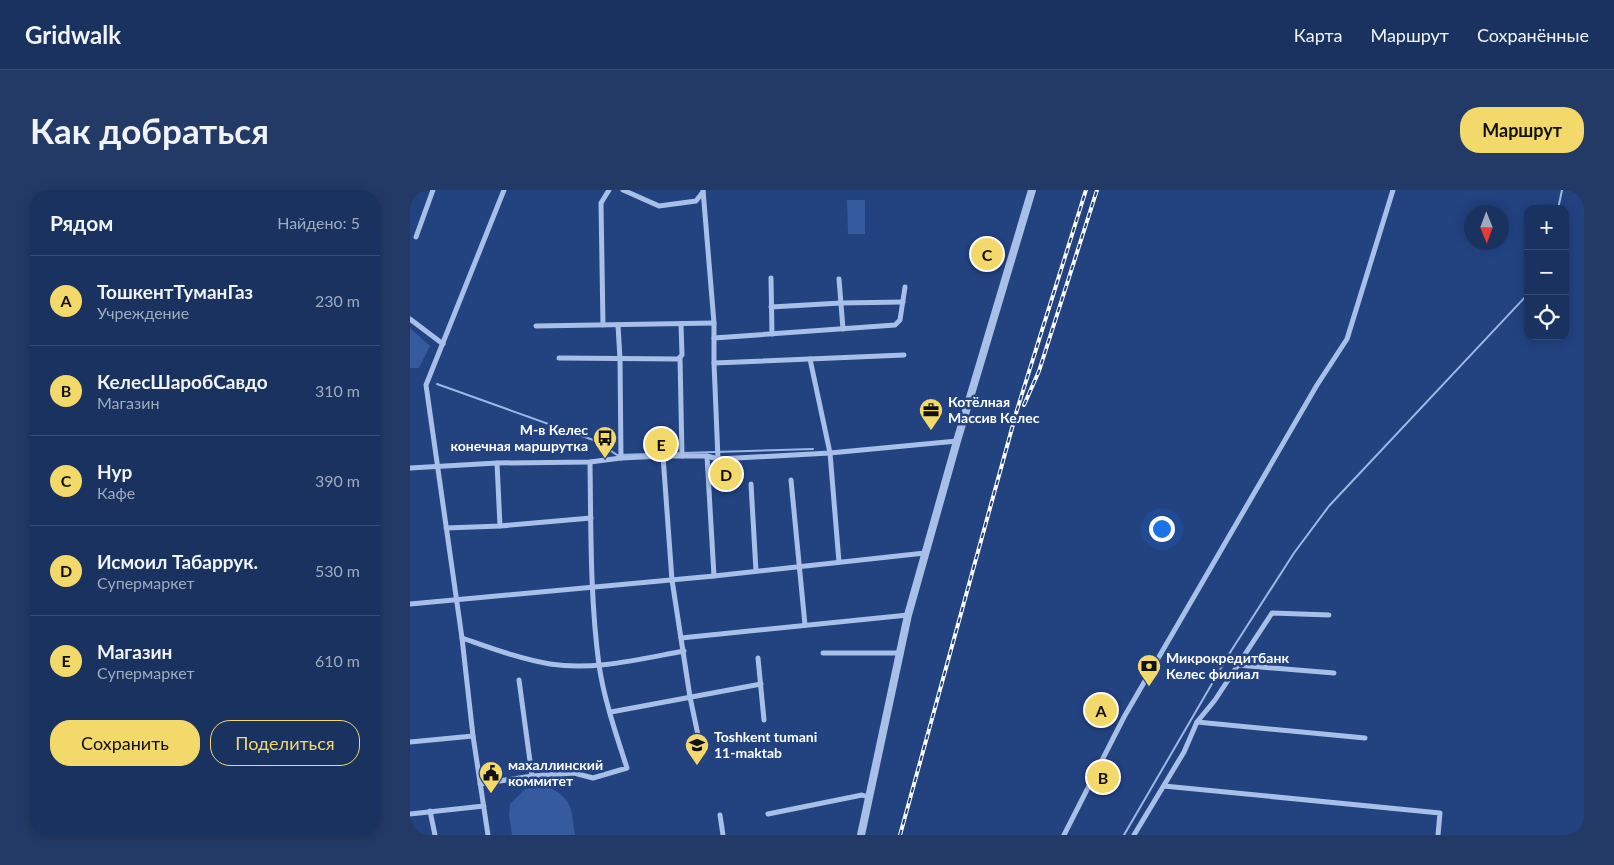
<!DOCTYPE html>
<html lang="ru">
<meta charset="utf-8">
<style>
:root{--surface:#1a3260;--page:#233a66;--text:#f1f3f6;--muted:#9faabd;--line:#384d75;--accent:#f3d86a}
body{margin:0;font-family:Lato,sans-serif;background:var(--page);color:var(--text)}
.controls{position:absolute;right:15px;top:15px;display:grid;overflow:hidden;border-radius:10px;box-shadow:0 2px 12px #0003}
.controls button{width:45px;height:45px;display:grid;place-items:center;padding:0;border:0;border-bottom:1px solid var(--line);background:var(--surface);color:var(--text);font:25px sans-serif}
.compass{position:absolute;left:1054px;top:15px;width:45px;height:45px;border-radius:50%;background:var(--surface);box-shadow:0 2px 12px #0003;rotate:179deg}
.you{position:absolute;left:751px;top:338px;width:18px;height:18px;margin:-12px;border:4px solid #fff;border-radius:50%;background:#1a73e8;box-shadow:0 0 0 8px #1a73e833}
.badge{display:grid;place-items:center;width:32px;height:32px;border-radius:50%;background:var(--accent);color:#111;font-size:16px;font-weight:700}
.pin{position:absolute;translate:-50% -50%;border:2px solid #fff;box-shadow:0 1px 5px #0006}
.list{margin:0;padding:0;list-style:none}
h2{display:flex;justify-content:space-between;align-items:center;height:65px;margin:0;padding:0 20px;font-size:21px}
h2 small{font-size:16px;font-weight:400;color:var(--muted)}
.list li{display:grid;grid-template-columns:32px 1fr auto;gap:15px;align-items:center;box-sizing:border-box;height:90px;padding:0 20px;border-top:1px solid var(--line)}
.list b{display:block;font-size:19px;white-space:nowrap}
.list p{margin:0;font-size:16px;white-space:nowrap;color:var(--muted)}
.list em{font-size:16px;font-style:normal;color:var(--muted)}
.actions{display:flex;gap:10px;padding:15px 20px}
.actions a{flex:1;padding:11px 0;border:1px solid var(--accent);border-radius:20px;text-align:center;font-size:18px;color:var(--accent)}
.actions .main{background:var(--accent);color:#111}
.icon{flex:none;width:28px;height:28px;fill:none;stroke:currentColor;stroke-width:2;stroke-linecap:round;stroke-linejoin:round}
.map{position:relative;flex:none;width:1174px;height:645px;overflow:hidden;border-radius:20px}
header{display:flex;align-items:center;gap:30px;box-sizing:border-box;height:70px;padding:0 25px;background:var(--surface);border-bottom:1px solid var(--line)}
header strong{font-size:24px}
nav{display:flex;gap:28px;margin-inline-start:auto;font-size:18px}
.intro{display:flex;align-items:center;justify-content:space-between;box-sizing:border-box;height:120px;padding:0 30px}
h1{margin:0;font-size:35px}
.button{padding:12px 22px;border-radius:20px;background:var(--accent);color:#111;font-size:18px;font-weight:700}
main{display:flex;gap:30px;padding:0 30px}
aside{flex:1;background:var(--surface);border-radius:20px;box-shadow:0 2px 12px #0003}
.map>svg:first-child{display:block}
.green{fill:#365a9e}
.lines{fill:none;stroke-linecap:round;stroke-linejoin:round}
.stream{stroke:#9cb8e8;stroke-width:2}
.minor{stroke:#a8bfe7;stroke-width:5}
.tertiary{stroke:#a8bfe7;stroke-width:8}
.rail-casing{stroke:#fff;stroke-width:4}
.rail{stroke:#224280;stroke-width:2;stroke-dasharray:5.5;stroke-linecap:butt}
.labels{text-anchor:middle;stroke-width:5;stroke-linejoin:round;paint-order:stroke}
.poi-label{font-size:14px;font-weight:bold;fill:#fff;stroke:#224280;text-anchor:start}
</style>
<header>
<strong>Gridwalk</strong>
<nav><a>Карта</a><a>Маршрут</a><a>Сохранённые</a></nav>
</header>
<div class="intro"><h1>Как добраться</h1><a class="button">Маршрут</a></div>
<main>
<aside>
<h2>Рядом<small>Найдено: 5</small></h2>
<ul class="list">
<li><span class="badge">A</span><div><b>ТошкентТуманГаз</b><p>Учреждение</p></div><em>230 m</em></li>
<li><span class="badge">B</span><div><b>КелесШаробСавдо</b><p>Магазин</p></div><em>310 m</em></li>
<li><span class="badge">C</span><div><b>Нур</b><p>Кафе</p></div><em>390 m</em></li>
<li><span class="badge">D</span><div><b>Исмоил Табаррук.</b><p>Супермаркет</p></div><em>530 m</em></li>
<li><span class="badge">E</span><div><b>Магазин</b><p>Супермаркет</p></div><em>610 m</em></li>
</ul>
<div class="actions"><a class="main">Сохранить</a><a>Поделиться</a></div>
</aside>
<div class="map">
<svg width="1174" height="645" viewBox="0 0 1174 645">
<rect width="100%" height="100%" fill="#224280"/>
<g class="green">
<path d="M 437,10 L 455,10 L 455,44 L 438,44 Z"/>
<path d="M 0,138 L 20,156 L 9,178 L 0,178 Z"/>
<path d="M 136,595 C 163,610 161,616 165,645 L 102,645 L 99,625 L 100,614 L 115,599 Z"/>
</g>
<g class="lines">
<g class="stream">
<path d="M 1148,19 L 1152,0"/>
<path d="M 27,194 L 186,251 L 207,265 L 403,259"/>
<path d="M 714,645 L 821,461 L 884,363 L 919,316 L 1118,104"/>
</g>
<g class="minor">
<path d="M 213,0 L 249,16 L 286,11 L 293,2"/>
<path d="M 293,0 L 304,133 L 304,173 L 308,269"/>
<path d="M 6,47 L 23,0"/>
<path d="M 361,88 L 362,144"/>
<path d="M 429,89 L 433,139"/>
<path d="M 361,117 L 431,113 L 493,112"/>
<path d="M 0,129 L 33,154"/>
<path d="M 193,135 L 191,13 L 199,0"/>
<path d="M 208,135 L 210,169 L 211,268"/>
<path d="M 126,136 L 304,133"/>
<path d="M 304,148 L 485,135 L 490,130 L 495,97"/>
<path d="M 149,168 L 268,169 L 272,165 L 271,134"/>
<path d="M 270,168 L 272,266"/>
<path d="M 400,169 L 420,263 L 429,372"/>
<path d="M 304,173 L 494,165"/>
<path d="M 253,266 L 262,390 L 280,507 L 288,545"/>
<path d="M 297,266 L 304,386"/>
<path d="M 87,273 L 90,336"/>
<path d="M 0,278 L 87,273 L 180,272 L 211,268 L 253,266 L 297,266 L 308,269 L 420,263 L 547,251"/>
<path d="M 381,290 L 395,435"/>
<path d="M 341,294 L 346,381"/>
<path d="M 36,338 L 90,336 L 181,328"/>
<path d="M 0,414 L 304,386 L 515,363"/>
<path d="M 52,448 C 81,458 110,469 140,474 C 184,481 230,469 274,461"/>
<path d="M 271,448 L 498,425"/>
<path d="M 413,463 L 491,463"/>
<path d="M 348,468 L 354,530"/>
<path d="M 827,475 L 924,483"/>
<path d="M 109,490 L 122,586"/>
<path d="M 201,522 L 351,494"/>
<path d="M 787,532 L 955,548"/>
<path d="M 0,552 L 63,546"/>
<path d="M 70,594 L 122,586 L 164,583 L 183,588 L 217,578 C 206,544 194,509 189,475 C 180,408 181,339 180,272"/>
<path d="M 754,596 L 1030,623 L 1028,645"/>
<path d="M 20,621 L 25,645"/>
<path d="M 0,624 L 74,616"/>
<path d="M 358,624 L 452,605 L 458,607"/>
<path d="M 310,625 L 313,645"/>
<path d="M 78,645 L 63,546 L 52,448 L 16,195 L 94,0"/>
<path d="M 654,645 L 714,527 L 907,195 L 937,149 L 983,0"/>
<path d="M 724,645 L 774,562 L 787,532 L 805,510 L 862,423 L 919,425"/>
</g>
<path class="tertiary" d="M 451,645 L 498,425 L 547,251 L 622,0"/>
<g class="rail-casing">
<g id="rail">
<path d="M 614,215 L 629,181 L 687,0"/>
<path d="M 490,645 L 607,220 L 676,0"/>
</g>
</g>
<use href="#rail" class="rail"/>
</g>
<defs>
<g id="office-pin" transform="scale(1.25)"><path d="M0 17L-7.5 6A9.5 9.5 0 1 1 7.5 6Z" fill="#f3d86a" stroke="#224280"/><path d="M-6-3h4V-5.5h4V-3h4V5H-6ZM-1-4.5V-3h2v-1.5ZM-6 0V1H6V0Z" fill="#111"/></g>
<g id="bus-pin" transform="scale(1.25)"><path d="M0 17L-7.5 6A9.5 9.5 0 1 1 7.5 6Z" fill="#f3d86a" stroke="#224280"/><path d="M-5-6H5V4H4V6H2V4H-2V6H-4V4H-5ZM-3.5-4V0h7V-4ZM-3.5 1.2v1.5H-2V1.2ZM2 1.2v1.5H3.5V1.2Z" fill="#111"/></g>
<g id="bank-pin" transform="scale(1.25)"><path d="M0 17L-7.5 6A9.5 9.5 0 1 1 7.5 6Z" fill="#f3d86a" stroke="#224280"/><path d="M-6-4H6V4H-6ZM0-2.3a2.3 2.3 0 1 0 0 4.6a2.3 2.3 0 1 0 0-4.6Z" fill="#111"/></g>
<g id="school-pin" transform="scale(1.25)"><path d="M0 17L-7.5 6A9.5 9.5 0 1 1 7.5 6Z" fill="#f3d86a" stroke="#224280"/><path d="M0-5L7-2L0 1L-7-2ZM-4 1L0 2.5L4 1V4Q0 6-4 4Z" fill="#111"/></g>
<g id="civic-pin" transform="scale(1.25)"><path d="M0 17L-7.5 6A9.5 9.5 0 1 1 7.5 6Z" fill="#f3d86a" stroke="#224280"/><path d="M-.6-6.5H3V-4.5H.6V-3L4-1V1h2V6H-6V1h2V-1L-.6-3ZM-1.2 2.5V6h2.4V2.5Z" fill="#111"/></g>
</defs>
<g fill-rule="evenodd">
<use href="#office-pin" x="521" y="220"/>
<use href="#bus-pin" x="195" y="248"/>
<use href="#bank-pin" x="739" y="476"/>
<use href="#school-pin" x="287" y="555"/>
<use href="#civic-pin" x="81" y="583"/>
</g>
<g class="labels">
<g class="poi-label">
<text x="538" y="217">Котёлная<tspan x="538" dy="16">Массив Келес</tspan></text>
<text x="178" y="245" text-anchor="end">М-в Келес<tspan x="178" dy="16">конечная маршрутка</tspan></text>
<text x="756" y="473">Микрокредитбанк<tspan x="756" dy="16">Келес филиал</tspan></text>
<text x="304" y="552">Toshkent tumani<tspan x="304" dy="16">11-maktab</tspan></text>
<text x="98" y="580">махаллинский<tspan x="98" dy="16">коммитет</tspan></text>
</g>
</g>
</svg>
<div class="controls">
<button>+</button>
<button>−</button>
<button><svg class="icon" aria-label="locate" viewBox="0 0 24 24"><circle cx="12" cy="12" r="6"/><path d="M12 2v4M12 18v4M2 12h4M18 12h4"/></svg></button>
</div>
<svg class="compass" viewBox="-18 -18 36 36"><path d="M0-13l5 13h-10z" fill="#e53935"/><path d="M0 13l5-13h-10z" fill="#9faabd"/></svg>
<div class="you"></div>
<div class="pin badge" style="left:691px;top:520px">A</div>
<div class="pin badge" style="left:693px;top:587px">B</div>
<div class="pin badge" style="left:577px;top:64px">C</div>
<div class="pin badge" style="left:316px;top:284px">D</div>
<div class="pin badge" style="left:251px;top:254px">E</div>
</div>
</main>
